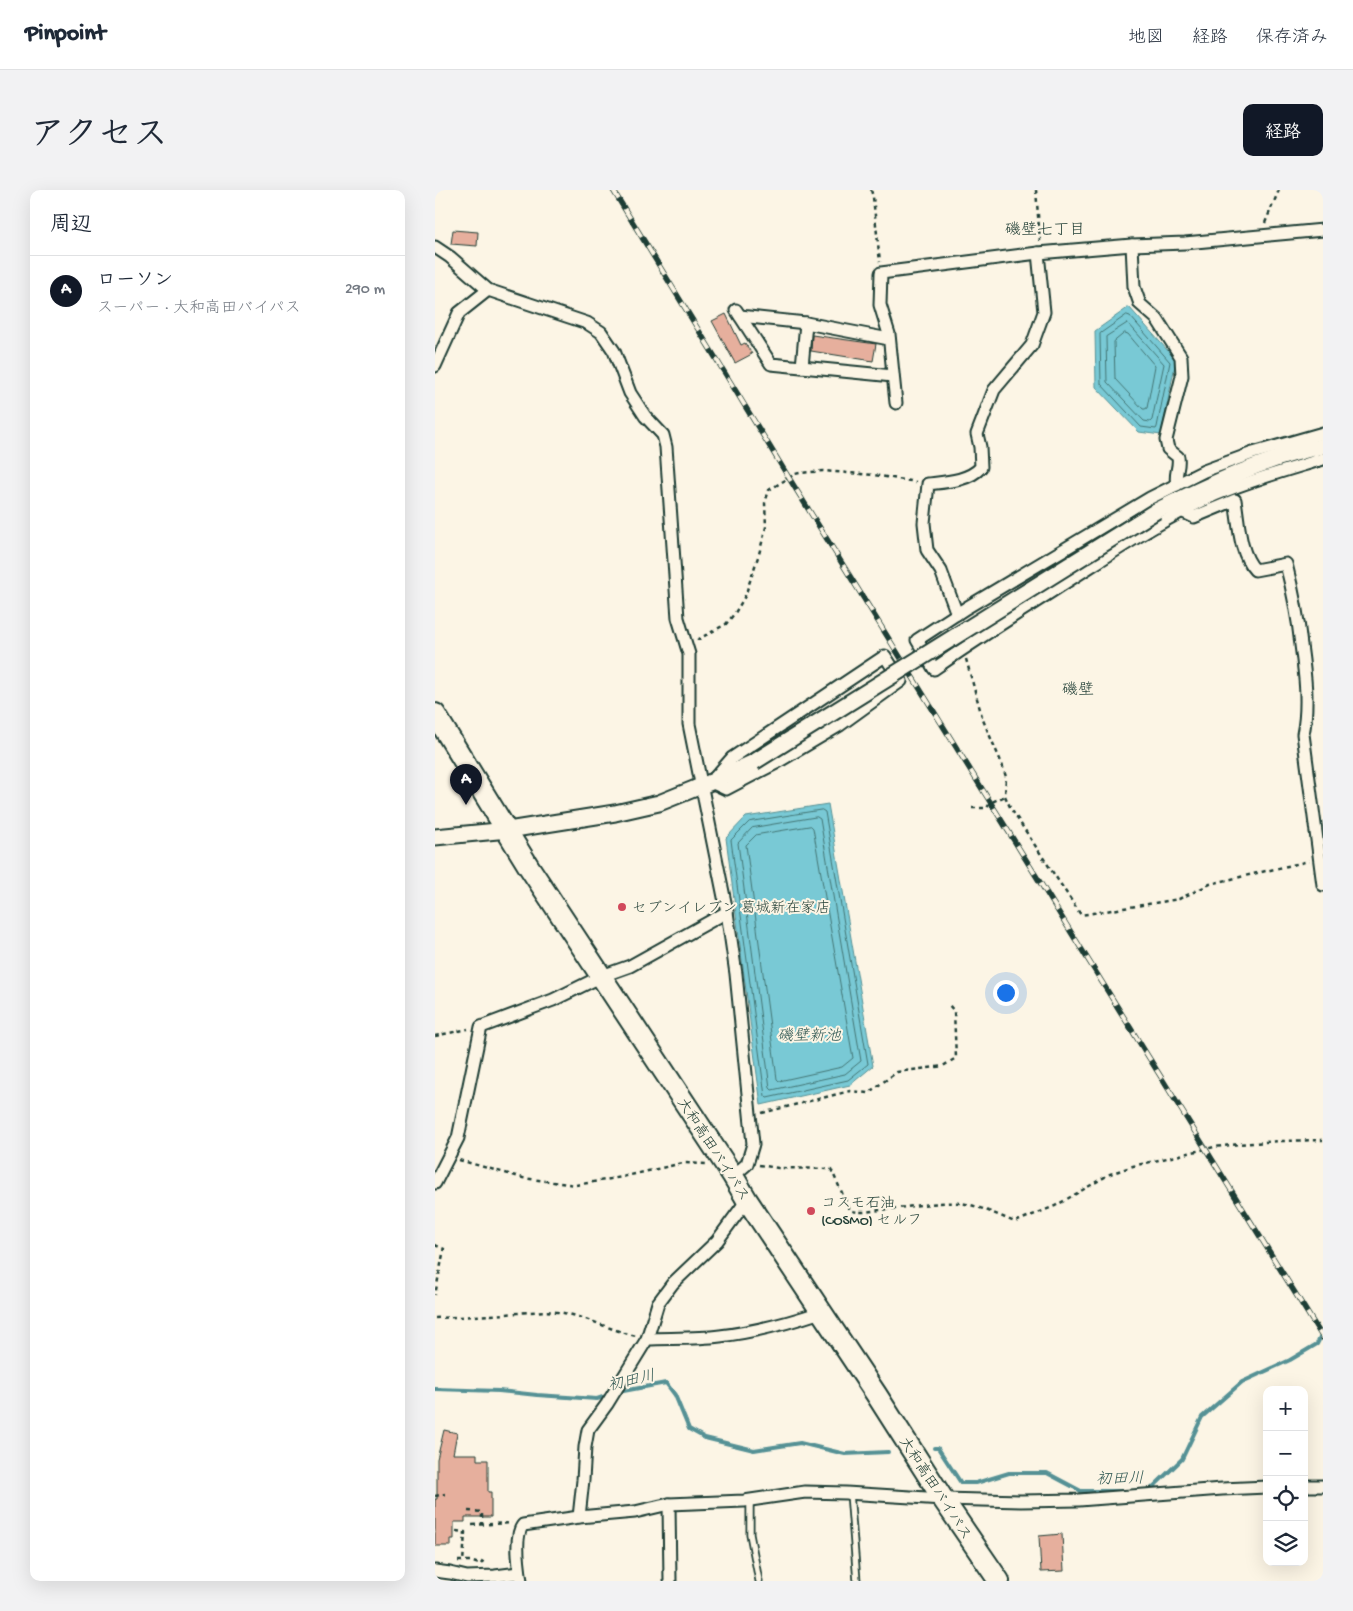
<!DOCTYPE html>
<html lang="ja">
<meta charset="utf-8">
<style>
:root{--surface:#fff;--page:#f2f2f3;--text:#1f2937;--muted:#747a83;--line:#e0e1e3;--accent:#111827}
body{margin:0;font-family:"Gochi Hand","Klee One",sans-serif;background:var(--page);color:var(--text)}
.controls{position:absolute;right:15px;bottom:15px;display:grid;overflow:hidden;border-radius:10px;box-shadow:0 5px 20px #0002}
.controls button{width:45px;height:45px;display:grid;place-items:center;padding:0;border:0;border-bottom:1px solid var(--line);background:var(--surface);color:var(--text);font:25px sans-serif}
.you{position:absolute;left:570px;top:802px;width:18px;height:18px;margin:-12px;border:4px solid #fff;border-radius:50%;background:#1a73e8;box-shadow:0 0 0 8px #1a73e833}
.badge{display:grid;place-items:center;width:32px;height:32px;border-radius:50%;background:var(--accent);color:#fff;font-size:16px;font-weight:700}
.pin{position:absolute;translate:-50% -41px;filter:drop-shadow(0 1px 2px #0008)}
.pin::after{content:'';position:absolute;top:26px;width:18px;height:15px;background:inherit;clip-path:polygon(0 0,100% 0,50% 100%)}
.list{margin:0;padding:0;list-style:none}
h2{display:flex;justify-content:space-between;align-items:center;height:65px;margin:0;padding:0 20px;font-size:21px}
h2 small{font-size:16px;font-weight:400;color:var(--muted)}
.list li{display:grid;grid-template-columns:32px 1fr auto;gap:15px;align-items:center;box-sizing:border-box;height:70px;padding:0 20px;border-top:1px solid var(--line)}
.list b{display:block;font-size:19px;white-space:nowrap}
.list p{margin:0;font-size:16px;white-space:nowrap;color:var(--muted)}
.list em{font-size:16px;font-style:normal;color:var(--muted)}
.icon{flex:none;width:28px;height:28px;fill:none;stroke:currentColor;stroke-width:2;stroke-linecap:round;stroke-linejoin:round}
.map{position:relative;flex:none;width:888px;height:1391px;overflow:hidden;border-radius:10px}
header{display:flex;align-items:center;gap:30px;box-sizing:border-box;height:70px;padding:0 25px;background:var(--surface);border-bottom:1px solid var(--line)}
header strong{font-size:24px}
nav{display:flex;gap:28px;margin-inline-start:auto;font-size:18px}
.intro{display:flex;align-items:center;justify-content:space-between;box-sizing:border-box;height:120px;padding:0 30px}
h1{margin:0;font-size:35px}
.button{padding:12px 22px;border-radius:10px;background:var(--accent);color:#fff;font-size:18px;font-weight:700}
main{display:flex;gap:30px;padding:0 30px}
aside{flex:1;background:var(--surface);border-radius:10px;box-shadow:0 5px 20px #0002}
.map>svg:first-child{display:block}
.water{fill:#79c9d5;stroke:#559195}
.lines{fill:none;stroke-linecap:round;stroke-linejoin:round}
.shore{stroke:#437574;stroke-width:1}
.stream{stroke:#559195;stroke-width:4}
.building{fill:#e6af9d;stroke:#1f3d34}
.service-casing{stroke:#1f3d34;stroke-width:9}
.minor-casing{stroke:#1f3d34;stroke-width:15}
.tertiary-casing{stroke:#1f3d34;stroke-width:19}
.trunk-casing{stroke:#1f3d34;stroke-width:24}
.path{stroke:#1f3d34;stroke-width:2.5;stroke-dasharray:4 4;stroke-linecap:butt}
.service{stroke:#fcf5e5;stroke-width:5.5}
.minor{stroke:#fcf5e5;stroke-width:11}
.tertiary{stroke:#fcf5e5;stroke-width:15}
.trunk{stroke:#fcf5e5;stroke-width:20}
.rail-casing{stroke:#1f3d34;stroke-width:5.5}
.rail{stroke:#fcf5e5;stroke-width:4;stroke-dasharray:11;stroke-linecap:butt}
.tertiary-bridge-casing{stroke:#1f3d34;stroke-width:19;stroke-linecap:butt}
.tertiary-bridge{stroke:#fcf5e5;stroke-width:15}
.poi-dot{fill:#d1495b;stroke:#fcf5e5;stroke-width:2}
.labels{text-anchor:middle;stroke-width:4;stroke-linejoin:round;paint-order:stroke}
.poi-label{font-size:15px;fill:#1f3d34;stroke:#fcf5e5;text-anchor:start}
.street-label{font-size:15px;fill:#1f3d34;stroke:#fcf5e5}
.neighbourhood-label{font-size:16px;fill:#1f3d34;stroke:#fcf5e5}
.water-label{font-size:16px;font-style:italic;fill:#315954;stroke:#fcf5e5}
</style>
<header>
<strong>Pinpoint</strong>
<nav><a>地図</a><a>経路</a><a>保存済み</a></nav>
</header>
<div class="intro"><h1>アクセス</h1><a class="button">経路</a></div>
<main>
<aside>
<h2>周辺<small></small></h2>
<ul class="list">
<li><span class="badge">A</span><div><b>ローソン</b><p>スーパー · 大和高田バイパス</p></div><em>290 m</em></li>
</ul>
</aside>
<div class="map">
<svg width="888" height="1391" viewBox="0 0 888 1391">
<rect width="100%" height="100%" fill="#fcf5e5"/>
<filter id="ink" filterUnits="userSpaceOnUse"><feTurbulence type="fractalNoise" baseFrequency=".02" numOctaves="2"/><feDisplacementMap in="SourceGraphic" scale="10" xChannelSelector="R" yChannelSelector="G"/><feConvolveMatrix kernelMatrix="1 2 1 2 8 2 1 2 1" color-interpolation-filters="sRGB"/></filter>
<g filter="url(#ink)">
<g class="water">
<path d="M 694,117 L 741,170 L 726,245 L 704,242 L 661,197 L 660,141 Z"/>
<path d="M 393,614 L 438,876 L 415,895 L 326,915 L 291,648 L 311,627 Z"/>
</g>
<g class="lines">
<g class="shore">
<path d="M 692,125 L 695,126 L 735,172 L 722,237 L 721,239 L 706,237 L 666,194 L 665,144 Z"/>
<path d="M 693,133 L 729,174 L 717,230 L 715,232 L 709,231 L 672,192 L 671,147 Z"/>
<path d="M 690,143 L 693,144 L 720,176 L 712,218 L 710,219 L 708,219 L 680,189 L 679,152 Z"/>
<path d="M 387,620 L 390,622 L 433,874 L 413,890 L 332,908 L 330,906 L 296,650 L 314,632 Z"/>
<path d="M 382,627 L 385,629 L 426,871 L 410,884 L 337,900 L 335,898 L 303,653 L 317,638 Z"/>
<path d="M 376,636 L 378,638 L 418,868 L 407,877 L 344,891 L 342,889 L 311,655 L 321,645 Z"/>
</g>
<g class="stream">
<path d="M 0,1199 L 64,1201 L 102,1205 L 162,1209 L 174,1205"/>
<path d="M 183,1202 L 231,1193 L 240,1205 L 254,1239 L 270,1248 L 319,1260 L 365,1253 L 410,1264 L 453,1262"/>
<path d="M 499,1258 L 503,1258 L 526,1293 L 541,1293 L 574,1283 L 612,1283 L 646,1301 L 694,1301"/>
<path d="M 714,1301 L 747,1269 L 767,1227 L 807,1192 L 855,1170 L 882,1154 L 888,1142"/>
</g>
</g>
<g class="building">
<path d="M 18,40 L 43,42 L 42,56 L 16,54 Z"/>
<path d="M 291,124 L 306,155 L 310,153 L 317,164 L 300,173 L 277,131 Z"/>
<path d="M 377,145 L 441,154 L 438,171 L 376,161 Z"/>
<path d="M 9,1240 L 22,1243 L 18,1264 L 42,1264 L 42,1270 L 53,1270 L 53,1302 L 56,1302 L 56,1327 L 30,1327 L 30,1332 L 19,1332 L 19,1349 L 16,1349 L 16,1356 L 0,1356 L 0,1309 L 2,1309 L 2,1269 Z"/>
<path d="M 627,1344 L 629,1381 L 606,1382 L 604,1346 Z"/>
</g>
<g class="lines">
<g class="service-casing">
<g id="service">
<path d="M 415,1303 L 422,1391"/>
<path d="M 315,1310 L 315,1344 L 324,1391"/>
</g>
</g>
<g class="minor-casing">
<g id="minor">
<path d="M 697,55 L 699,97 L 705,114 L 722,129 L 746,167 L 747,186 L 731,250 L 733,259 L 743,267 C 745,278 739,283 742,295"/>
<path d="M 0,57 L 15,67 L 53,100 L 152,133 L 166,142 L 179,161 L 195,203 L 210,226 L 228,245 L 231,257 L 243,428 L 254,464 L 254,534 L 292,722 L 301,784 L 318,954 L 312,974 L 298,986"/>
<path d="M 301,120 L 336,174 L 458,186"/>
<path d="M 305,126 L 371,133 L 454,149"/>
<path d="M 0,176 L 24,123 L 53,100"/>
<path d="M 367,177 L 371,133"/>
<path d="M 461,213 L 454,144 L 445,115 L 446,83 L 603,63 L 697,55 L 750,53 L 888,40"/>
<path d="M 888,243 L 818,263 L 769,281 L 715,308 L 531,418 L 482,450 L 499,479 C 544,447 590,419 636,389 C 683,359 729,328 780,305 C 815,290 852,280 888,269"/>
<path d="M 746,321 L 759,327 L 800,310 C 804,333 804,363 820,380 L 851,374 C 858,401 863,427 866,455 C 870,484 874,515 868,544 L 888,695"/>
<path d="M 522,424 L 506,381 L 492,360 L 489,333 L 493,294 C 510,292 534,291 546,277 L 545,257 L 542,244 L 559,200 L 597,155 L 609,122 L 603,63"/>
<path d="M 450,466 L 466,491 L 405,535 L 341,573 L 291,599 L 276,592 L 297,568 Z"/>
<path d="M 0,993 L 23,948 L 46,837 L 118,810 L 167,786 L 195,776 L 292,722"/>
<path d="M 212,1149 L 223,1113 L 238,1093 L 282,1051 L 312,1010"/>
<path d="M 869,1296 L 888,1296"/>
<path d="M 234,1314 L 235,1391"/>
<path d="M 144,1327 L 148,1290 L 150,1257 L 153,1240 L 172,1214 L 212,1149 C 236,1148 261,1149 285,1146 C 320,1142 353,1133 386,1122"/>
<path d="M 0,1381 L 15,1383 L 32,1387 L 60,1386 L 84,1383"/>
<path d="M 86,1391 C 84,1378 79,1345 88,1335 L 144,1327 L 200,1322 L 234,1314 L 309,1311 L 370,1302 L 411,1303 L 508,1309 L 586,1311 L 644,1310 L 787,1299 L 832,1297"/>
</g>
</g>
<g class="tertiary-casing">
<g id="tertiary">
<path d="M 721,321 C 775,294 829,269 888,256"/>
<path d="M 0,647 L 73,640 L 180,623 L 224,613 L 276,592 L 319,572"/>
</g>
</g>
<g class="trunk-casing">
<path id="trunk" d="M 0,524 L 94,677 L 298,986 L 312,1010 L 441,1204 L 508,1309 L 564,1391"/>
</g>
<g class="path">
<path d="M 436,0 L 438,7 L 445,72"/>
<path d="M 601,0 L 605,51"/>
<path d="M 830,33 L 844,0"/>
<path d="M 262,450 L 291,434 L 300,423 L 310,406 L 324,364 L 331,337 L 330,313 L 334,300 L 360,284 L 365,283 L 388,281 L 439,285 L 481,292"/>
<path d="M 531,469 L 548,530 L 567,574 L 571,587 L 570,606 L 576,619 L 646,725 L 744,709 L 775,694 L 874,671"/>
<path d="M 537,618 L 552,618 L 555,613 L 570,606"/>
<path d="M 0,846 L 33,839"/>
<path d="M 327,923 L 415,901 L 433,903 L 462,882 L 508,876 L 521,868 L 519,821 L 514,815"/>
<path d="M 24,970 L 88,988 L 141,995 L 187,987 L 248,973 L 271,974"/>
<path d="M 324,975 L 343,978 L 396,979 L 415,1020 C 423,1024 436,1021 445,1020 C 469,1018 503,1011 526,1013 C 545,1016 562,1025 580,1032 L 620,1016 L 675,984 L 698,976 L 779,957 L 804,954 L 845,951 L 888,950"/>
<path d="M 0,1055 L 9,1059 L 0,1105"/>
<path d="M 0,1128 C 23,1127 46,1126 70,1124 C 87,1123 105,1120 123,1122 C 150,1126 175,1140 201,1146"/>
<path d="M 0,1306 L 10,1304"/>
<path d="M 33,1321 L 47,1322 L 47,1335"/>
<path d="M 37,1335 L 77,1333"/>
<path d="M 21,1341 L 30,1342 L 28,1373"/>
<path d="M 23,1371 L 35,1371 L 44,1374"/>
<path d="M 46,1374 L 50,1368"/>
</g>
<use href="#service" class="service"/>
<use href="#minor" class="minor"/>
<use href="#tertiary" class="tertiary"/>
<use href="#trunk" class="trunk"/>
<g class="rail-casing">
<path id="rail" d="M 178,0 L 354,288 L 888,1148"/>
</g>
<use href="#rail" class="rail"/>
<g class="tertiary-bridge-casing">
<path id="tertiary-bridge" d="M 319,572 L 721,321"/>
</g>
<use href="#tertiary-bridge" class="tertiary-bridge"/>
</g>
</g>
<g class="poi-dot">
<circle cx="187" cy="717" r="5"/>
<circle cx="376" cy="1021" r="5"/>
</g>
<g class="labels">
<g class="poi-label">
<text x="197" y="722">セブンイレブン 葛城新在家店</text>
<text x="386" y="1017">コスモ石油<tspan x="386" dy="17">(COSMO) セルフ</tspan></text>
</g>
<g class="street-label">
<text transform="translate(279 959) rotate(57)" y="5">大和高田バイパス</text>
<text transform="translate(501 1298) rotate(57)" y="5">大和高田バイパス</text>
</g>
<g class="neighbourhood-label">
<text x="610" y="44">磯壁七丁目</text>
<text x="643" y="504">磯壁</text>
</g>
<g class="water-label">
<text x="374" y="850">磯壁新池</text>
<text transform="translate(196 1189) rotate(-13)" y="6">初田川</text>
<text transform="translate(685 1287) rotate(-1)" y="6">初田川</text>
</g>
</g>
</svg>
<div class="controls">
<button>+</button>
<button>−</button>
<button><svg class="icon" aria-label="locate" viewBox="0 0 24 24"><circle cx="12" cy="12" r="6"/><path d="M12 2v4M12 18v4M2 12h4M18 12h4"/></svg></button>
<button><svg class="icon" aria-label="layers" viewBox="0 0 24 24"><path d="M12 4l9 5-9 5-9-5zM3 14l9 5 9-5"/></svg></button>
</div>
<div class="you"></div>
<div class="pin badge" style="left:31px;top:615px">A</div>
</div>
</main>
